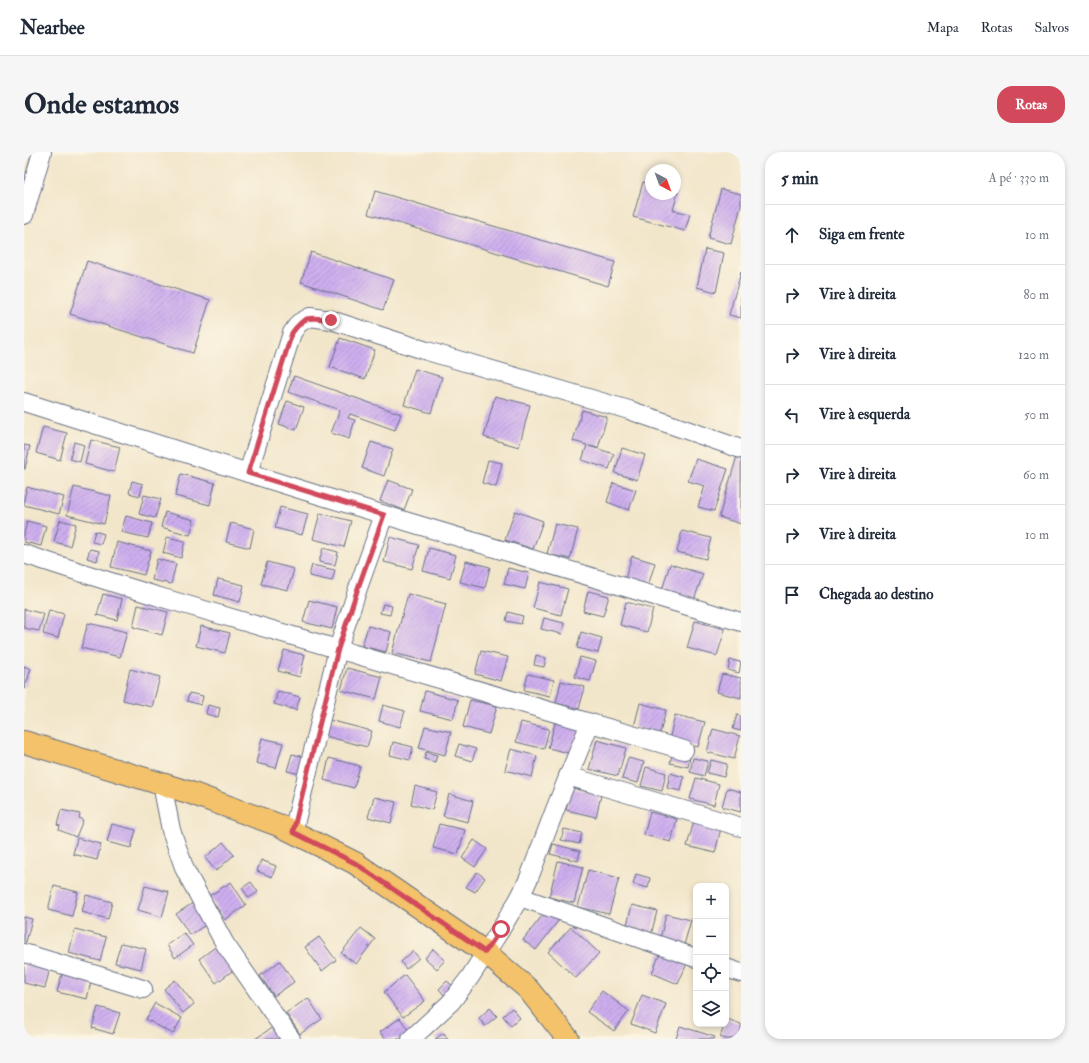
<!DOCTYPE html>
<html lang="pt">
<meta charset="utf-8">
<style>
:root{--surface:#fff;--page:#f6f6f7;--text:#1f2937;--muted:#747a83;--line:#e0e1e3;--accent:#d1495b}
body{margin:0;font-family:"IM FELL Double Pica",serif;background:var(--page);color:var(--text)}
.controls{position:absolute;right:12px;bottom:12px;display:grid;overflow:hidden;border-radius:8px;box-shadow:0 2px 6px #0003}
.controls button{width:36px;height:36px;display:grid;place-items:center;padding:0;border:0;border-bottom:1px solid var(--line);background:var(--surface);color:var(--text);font:20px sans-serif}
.compass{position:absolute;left:621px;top:12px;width:36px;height:36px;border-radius:50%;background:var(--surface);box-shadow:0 2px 6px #0003;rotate:139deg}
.stop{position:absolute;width:12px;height:12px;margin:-9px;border:3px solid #d1495b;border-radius:50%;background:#fff}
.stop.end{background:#d1495b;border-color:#fff;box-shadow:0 1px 4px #0008}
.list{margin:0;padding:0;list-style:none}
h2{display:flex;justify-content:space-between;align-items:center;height:52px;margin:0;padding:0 16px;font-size:17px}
h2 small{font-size:13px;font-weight:400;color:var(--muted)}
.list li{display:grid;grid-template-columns:26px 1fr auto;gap:12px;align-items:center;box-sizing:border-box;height:60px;padding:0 16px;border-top:1px solid var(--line)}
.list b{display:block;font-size:15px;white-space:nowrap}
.list em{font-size:13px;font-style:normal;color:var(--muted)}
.icon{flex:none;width:22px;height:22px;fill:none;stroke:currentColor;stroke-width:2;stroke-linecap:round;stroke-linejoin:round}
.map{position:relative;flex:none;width:717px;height:887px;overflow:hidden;border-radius:16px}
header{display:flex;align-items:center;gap:24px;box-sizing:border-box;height:56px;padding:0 20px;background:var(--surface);border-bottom:1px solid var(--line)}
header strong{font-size:19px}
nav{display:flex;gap:22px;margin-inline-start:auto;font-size:14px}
.intro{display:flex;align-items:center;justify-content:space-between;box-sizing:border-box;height:96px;padding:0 24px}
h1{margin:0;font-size:28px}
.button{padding:10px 18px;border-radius:16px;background:var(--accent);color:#fff;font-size:14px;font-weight:700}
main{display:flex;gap:24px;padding:0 24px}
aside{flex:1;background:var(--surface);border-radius:16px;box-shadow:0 2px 6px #0003}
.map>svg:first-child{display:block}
.building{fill:url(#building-hatch)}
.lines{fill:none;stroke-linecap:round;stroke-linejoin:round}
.minor-casing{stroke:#666f84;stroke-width:20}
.major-casing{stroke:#666f84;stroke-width:24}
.minor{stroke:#fff;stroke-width:18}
.major{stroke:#f3c26a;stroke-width:22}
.route{stroke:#d1495b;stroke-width:5}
</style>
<header>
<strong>Nearbee</strong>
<nav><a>Mapa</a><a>Rotas</a><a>Salvos</a></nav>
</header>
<div class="intro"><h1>Onde estamos</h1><a class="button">Rotas</a></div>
<main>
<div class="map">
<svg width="717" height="887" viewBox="0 0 717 887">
<defs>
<pattern id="building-hatch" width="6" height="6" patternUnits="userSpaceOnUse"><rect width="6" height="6" fill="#ceaeef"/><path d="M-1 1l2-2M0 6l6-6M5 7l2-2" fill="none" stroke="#a68ec5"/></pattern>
</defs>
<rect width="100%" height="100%" fill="#fcf5e5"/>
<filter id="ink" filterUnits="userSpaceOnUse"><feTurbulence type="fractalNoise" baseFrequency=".025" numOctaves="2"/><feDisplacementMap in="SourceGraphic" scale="8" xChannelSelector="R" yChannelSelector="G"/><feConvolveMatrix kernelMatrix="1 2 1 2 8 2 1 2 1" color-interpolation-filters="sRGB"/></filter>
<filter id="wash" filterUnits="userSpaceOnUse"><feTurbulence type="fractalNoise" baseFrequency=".012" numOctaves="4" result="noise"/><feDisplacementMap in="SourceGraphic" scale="16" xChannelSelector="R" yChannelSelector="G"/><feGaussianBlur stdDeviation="0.9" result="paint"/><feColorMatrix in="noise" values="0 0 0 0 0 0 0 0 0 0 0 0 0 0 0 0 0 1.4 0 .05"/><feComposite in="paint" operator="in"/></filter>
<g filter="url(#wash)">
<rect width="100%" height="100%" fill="#f2e6ca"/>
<g id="blocks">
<g class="building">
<path d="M 619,30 L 627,32 L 627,42 L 651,42 L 651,39 L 654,40 L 649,58 L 666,62 L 661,79 L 609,65 Z"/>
<path d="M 697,37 L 717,42 L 717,54 L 707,92 L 684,86 Z"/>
<path d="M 351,39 L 591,110 L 584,134 L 344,62 Z"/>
<path d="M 681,97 L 700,101 L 692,140 L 673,135 Z"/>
<path d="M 287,100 L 370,128 L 359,158 L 277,130 Z"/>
<path d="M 63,109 L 186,148 L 169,201 L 46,162 Z"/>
<path d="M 717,120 L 717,166 L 705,163 Z"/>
<path d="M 316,186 L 351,198 L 341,227 L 306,215 Z"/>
<path d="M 391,217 L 418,225 L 407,261 L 380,253 Z"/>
<path d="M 270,224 L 377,262 L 371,278 L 326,262 L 324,266 L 331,268 L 325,287 L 307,281 L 316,258 L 264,240 Z"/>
<path d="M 471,244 L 506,253 L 495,295 L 460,285 Z"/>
<path d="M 263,249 L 280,255 L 272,278 L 255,272 Z"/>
<path d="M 558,258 L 583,265 L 574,296 L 565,294 L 590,302 L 585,317 L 558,308 L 563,293 L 549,289 Z"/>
<path d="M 19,275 L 43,281 L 36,308 L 12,301 Z"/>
<path d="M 67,288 L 96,295 L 90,320 L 61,312 Z"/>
<path d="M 50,290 L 60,293 L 56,310 L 46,307 Z"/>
<path d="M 347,290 L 369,297 L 360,324 L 338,316 Z"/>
<path d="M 0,293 L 6,294 L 1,317 L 0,317 Z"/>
<path d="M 598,296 L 621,303 L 613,328 L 591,321 Z"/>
<path d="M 713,304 L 717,305 L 717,372 L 695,365 Z"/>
<path d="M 672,307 L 704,317 L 690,359 L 674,355 L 681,334 L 664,329 Z"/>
<path d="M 464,308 L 478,311 L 472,335 L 458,331 Z"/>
<path d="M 157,322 L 191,331 L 186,353 L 151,344 Z"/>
<path d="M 364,328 L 388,337 L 380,358 L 356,349 Z"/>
<path d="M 108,329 L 119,332 L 116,344 L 105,341 Z"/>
<path d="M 589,331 L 612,338 L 605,358 L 583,350 Z"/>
<path d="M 3,335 L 40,345 L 35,362 L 0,353 L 0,347 Z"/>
<path d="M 50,335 L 87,344 L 80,372 L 43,363 Z"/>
<path d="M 120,343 L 137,347 L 131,366 L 115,362 Z"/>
<path d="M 256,355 L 284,362 L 278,383 L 251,376 Z"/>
<path d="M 491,359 L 519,369 L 509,397 L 481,388 Z"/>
<path d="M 141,360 L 170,368 L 166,383 L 137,375 Z"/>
<path d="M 296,361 L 327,369 L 320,395 L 289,387 Z"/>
<path d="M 102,364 L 128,371 L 124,386 L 97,380 Z"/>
<path d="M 36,368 L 52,372 L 46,394 L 30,390 Z"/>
<path d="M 3,369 L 22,374 L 17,394 L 0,390 L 0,383 Z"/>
<path d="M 207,371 L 230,377 L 226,396 L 202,390 Z"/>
<path d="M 531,372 L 554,377 L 546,407 L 523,402 Z"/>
<path d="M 71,379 L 80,382 L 77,392 L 68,390 Z"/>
<path d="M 658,379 L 687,386 L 682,407 L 653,400 Z"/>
<path d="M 143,385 L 161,389 L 157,406 L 139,401 Z"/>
<path d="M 366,385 L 395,393 L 388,417 L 360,410 Z"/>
<path d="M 93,390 L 127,399 L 120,423 L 87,415 Z"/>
<path d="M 299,396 L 314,400 L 311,413 L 295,410 Z"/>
<path d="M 405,396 L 432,403 L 426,426 L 399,419 Z"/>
<path d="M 66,397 L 75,399 L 73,409 L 63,406 Z"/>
<path d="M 608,404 L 631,411 L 624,434 L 601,427 Z"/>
<path d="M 133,407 L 152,412 L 147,432 L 128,428 Z"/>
<path d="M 442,409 L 466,415 L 461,436 L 436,430 Z"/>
<path d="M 243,410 L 270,417 L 264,438 L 237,432 Z"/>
<path d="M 646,412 L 679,422 L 670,448 L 638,438 Z"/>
<path d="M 288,413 L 311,418 L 308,429 L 285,424 Z"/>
<path d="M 484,416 L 505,421 L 501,437 L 480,432 Z"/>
<path d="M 194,427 L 220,433 L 216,450 L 190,443 Z"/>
<path d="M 516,430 L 544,437 L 537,463 L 509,456 Z"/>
<path d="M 564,439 L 585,444 L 579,464 L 559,459 Z"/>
<path d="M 79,442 L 98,447 L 93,468 L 73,463 Z"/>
<path d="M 384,442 L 422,452 L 407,510 L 368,501 Z"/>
<path d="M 285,448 L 313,455 L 308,477 L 279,470 Z"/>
<path d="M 602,450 L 629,457 L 623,480 L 596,473 Z"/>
<path d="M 359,452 L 368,454 L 366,463 L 356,461 Z"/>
<path d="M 114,453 L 144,460 L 138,483 L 109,475 Z"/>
<path d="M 0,457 L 20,462 L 15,479 L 0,476 Z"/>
<path d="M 25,458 L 40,462 L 34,486 L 19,482 Z"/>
<path d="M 484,460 L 499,464 L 497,472 L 482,469 Z"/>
<path d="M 520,466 L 540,471 L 538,482 L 517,477 Z"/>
<path d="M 671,469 L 701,477 L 693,504 L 663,496 Z"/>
<path d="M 64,471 L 103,480 L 96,505 L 57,496 Z"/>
<path d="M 177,474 L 206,481 L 201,501 L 172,494 Z"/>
<path d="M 344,474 L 367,480 L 362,500 L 338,494 Z"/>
<path d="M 557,480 L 578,486 L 574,501 L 553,496 Z"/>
<path d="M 260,498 L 281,503 L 276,525 L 254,519 Z"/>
<path d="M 457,499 L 484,505 L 477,529 L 451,522 Z"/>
<path d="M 512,503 L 522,506 L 520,515 L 510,513 Z"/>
<path d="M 556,505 L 572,509 L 566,529 L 551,525 Z"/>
<path d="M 706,508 L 717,510 L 715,521 L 704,518 Z"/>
<path d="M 0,514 L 7,517 L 0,537 Z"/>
<path d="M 323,516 L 358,525 L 352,547 L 317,538 Z"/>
<path d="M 106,517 L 136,525 L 128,555 L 99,548 Z"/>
<path d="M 504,522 L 530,528 L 526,544 L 500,538 Z"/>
<path d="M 698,522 L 717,526 L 717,546 L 693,540 Z"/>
<path d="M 537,529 L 561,535 L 555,557 L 532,551 Z"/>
<path d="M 254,539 L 276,545 L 272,558 L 250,552 Z"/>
<path d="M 401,539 L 434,548 L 429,567 L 396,559 Z"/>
<path d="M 165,541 L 179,544 L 177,553 L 163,549 Z"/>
<path d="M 446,548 L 473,554 L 465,582 L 439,575 Z"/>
<path d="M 616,551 L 642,558 L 636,581 L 610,575 Z"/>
<path d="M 184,553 L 196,556 L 194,565 L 182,562 Z"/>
<path d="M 359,553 L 381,559 L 376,575 L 355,569 Z"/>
<path d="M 651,563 L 681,570 L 674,595 L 645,588 Z"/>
<path d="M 713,563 L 717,564 L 717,579 L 709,577 Z"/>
<path d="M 305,568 L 348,579 L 343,595 L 301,584 Z"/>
<path d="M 497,570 L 525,577 L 520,597 L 492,590 Z"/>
<path d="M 531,571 L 556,577 L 549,602 L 524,596 Z"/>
<path d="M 401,574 L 427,580 L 421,603 L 395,596 Z"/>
<path d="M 689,577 L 716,584 L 710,607 L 683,600 Z"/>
<path d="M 238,586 L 259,591 L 252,616 L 232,611 Z"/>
<path d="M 573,588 L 602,596 L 594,624 L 565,617 Z"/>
<path d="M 369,590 L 389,595 L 386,608 L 366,603 Z"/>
<path d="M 435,592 L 452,597 L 448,609 L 431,604 Z"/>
<path d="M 487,597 L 513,604 L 508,625 L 481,618 Z"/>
<path d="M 402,600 L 413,603 L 411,610 L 400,607 Z"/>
<path d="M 649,600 L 666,605 L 664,615 L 646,611 Z"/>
<path d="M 268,602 L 281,605 L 276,622 L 263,619 Z"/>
<path d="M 305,606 L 336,614 L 330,636 L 300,628 Z"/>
<path d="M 604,606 L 620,610 L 614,631 L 598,627 Z"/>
<path d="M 669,606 L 684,609 L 680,624 L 666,620 Z"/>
<path d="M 687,608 L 703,612 L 700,625 L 683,621 Z"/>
<path d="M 622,615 L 642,621 L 638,639 L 617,634 Z"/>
<path d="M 646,621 L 660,625 L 657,639 L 643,636 Z"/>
<path d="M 672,626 L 695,632 L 690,653 L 666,647 Z"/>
<path d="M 391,634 L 413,640 L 408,658 L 387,652 Z"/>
<path d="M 548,636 L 577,643 L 572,665 L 542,658 Z"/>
<path d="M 703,636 L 717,640 L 717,660 L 698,655 Z"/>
<path d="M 425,642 L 449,649 L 444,670 L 419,664 Z"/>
<path d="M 350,645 L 372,650 L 367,671 L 344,665 Z"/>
<path d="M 37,658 L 56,662 L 55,666 L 59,668 L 52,685 L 35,678 L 36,674 L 33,673 Z"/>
<path d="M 626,660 L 653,667 L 647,690 L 620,683 Z"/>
<path d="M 670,669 L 697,676 L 691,701 L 663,694 Z"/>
<path d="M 88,672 L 112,678 L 107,696 L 83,690 Z"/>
<path d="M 415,672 L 441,678 L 434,702 L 409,696 Z"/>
<path d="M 540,677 L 558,681 L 555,692 L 537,688 Z"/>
<path d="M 53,686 L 77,692 L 73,708 L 49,702 Z"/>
<path d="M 450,688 L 463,697 L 451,715 L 438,706 Z"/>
<path d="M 199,690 L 210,703 L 192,719 L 181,706 Z"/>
<path d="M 529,692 L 556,699 L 554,709 L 526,702 Z"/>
<path d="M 237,708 L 252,714 L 248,725 L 233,719 Z"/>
<path d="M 534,709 L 559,715 L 550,751 L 525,745 Z"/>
<path d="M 564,718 L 595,726 L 585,762 L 554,755 Z"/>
<path d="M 453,720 L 461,726 L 451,740 L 442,735 Z"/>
<path d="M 612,722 L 626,726 L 624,736 L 609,732 Z"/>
<path d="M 207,730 L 222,753 L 201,768 L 185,744 Z"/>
<path d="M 227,730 L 234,740 L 225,746 L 218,736 Z"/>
<path d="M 30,734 L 54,740 L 48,764 L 24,758 Z"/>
<path d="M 121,734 L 145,740 L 138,765 L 114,758 Z"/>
<path d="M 62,743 L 88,750 L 84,767 L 58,760 Z"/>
<path d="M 169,751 L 183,772 L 166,783 L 152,762 Z"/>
<path d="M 608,753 L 633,759 L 627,783 L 602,777 Z"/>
<path d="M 522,759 L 534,769 L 512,798 L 499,788 Z"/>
<path d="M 642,762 L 667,768 L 660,793 L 636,787 Z"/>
<path d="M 0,765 L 8,767 L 2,790 L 0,790 Z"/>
<path d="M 547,775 L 575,801 L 552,826 L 524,800 Z"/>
<path d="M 337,776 L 351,787 L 332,812 L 317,801 Z"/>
<path d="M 51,777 L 82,785 L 76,809 L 45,801 Z"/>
<path d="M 160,781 L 169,793 L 151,806 L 143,793 Z"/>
<path d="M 295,785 L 312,808 L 298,819 L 281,795 Z"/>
<path d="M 97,791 L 122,797 L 117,817 L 91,811 Z"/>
<path d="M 194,793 L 211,817 L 192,831 L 175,807 Z"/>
<path d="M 638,796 L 665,807 L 654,832 L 628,821 Z"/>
<path d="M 409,797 L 421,808 L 413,817 L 401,806 Z"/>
<path d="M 389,799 L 395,806 L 382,817 L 377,810 Z"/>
<path d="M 256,809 L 270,830 L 250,844 L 236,824 Z"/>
<path d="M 0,810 L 26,816 L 21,836 L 0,831 Z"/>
<path d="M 38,822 L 67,829 L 63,847 L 33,840 Z"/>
<path d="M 381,823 L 401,849 L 379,865 L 360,840 Z"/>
<path d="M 151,828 L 170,852 L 159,861 L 140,837 Z"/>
<path d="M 423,829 L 429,834 L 420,843 L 415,837 Z"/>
<path d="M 578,839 L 605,859 L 590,879 L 563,860 Z"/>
<path d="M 618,843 L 642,852 L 631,881 L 607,872 Z"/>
<path d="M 284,846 L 298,867 L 276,882 L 262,861 Z"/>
<path d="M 131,851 L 158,866 L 149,882 L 122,867 Z"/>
<path d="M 74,855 L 96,861 L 89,882 L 68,876 Z"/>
<path d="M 466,856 L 473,864 L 461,874 L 455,866 Z"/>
<path d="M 488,856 L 496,866 L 487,874 L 479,864 Z"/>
<path d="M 376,866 L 386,881 L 378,887 L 361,887 L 356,880 Z"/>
<path d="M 703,867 L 717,872 L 717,887 L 702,887 L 696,885 L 701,872 L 702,872 Z"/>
<path d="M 656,874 L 691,885 L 690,887 L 652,887 Z"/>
<path d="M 249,875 L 256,887 L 231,887 Z"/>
<path d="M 420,881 L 424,887 L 411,887 Z"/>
</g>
</g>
</g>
<g filter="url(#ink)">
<use href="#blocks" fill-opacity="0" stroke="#666f84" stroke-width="1"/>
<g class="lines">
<g class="minor-casing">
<g id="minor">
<path d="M 0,63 L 18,0"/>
<path d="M 0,250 L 278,338 L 717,470"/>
<path d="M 224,321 L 268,181 L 275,171 L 286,165 L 307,168 L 403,199 L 605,258 L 717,297"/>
<path d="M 0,402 C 46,417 92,432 139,446 C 312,497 486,548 660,598"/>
<path d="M 544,624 L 717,675"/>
<path d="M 138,632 L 147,678 L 161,718 L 201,792 L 267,887"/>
<path d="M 269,680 L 314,497 L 334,436 L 360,363"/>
<path d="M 496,745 L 672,806"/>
<path d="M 0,801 L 119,837"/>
<path d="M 702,816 L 717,821"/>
<path d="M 387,887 L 427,850 L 446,825 L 477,777 L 496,745 L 505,726 L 532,655 L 566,571"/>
</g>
</g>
<g class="major-casing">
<path id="major" d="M 0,590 L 164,640 L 257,674 L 331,711 L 461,800 L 504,837 L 544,887"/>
</g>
<use href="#minor" class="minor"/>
<use href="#major" class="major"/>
</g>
</g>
<g class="lines" filter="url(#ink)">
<path class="route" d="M 307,168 C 285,165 281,163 268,181 L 224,321 L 360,363 L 334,436 L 314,497 L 269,680 L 331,711 L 461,800 L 477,777"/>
</g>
</svg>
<div class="controls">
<button>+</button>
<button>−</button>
<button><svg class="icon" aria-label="locate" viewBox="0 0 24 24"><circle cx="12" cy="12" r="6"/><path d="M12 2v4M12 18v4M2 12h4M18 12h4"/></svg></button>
<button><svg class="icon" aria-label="layers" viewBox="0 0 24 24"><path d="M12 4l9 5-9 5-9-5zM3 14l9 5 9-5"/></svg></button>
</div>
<svg class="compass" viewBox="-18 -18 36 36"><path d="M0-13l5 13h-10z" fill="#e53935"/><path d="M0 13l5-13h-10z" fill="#747a83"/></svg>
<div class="stop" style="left:477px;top:777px"></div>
<div class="stop end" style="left:307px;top:168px"></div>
</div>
<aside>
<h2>5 min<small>A pé · 330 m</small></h2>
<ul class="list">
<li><svg class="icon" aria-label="ahead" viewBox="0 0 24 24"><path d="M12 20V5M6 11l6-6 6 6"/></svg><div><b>Siga em frente</b></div><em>10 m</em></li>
<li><svg class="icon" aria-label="right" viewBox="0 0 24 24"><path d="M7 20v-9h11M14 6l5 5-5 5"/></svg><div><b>Vire à direita</b></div><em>80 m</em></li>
<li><svg class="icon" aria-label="right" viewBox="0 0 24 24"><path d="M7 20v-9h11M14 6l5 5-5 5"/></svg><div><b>Vire à direita</b></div><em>120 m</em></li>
<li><svg class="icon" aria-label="left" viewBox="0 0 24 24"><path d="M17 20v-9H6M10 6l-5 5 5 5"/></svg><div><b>Vire à esquerda</b></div><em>50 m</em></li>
<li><svg class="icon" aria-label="right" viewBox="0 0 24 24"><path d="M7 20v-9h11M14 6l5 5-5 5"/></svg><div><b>Vire à direita</b></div><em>60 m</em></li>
<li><svg class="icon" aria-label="right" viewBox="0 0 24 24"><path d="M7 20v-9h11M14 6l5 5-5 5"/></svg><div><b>Vire à direita</b></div><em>10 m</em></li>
<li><svg class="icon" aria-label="arrive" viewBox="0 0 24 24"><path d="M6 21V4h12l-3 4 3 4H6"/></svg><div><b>Chegada ao destino</b></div></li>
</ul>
</aside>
</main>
